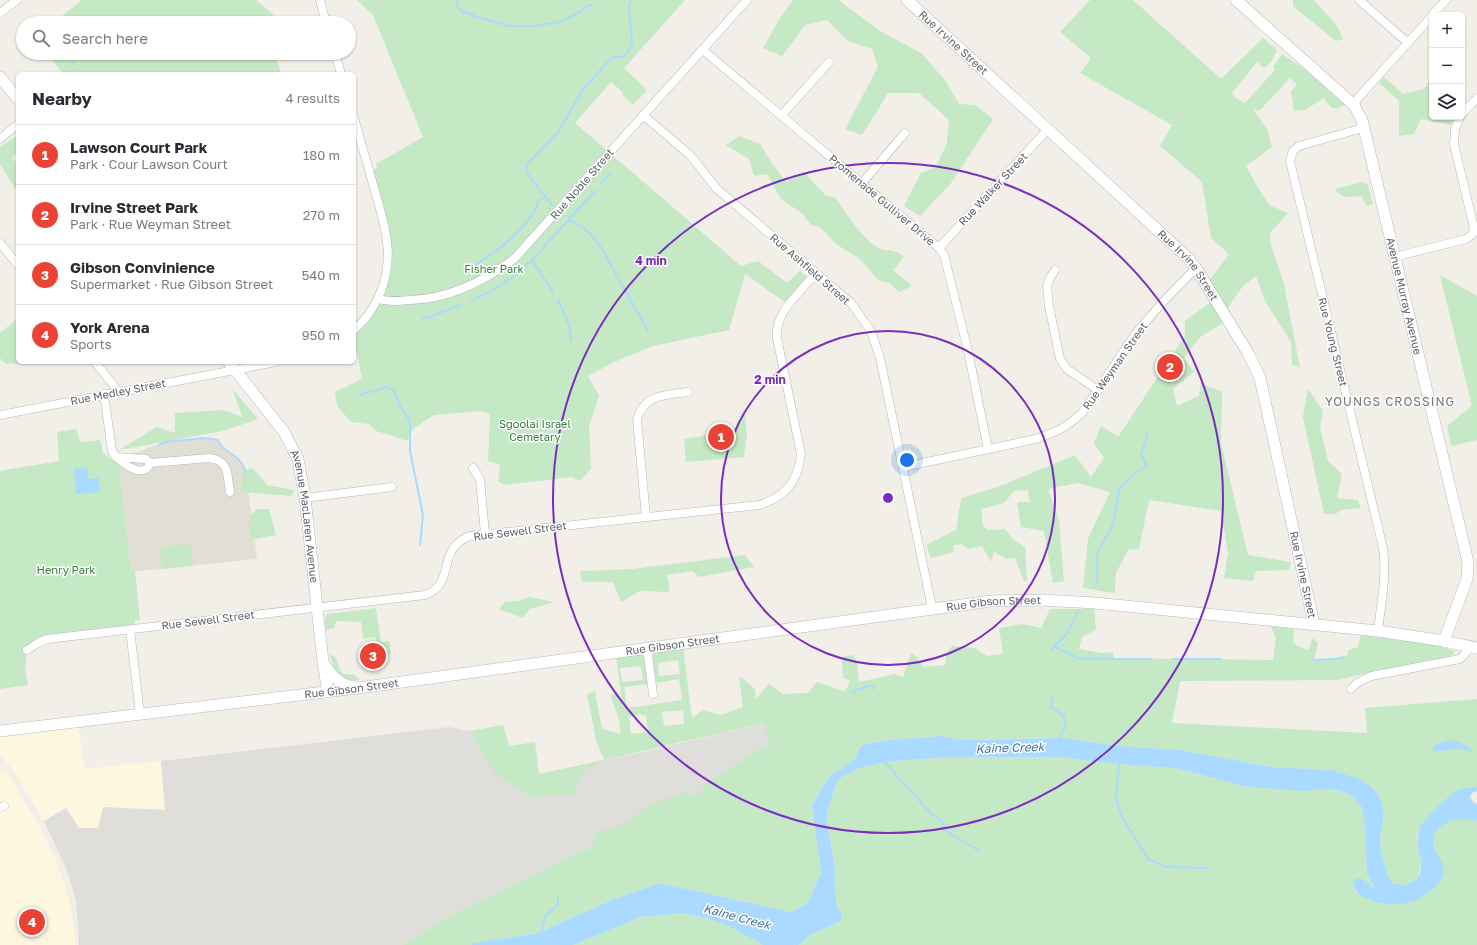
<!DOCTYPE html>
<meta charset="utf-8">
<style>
:root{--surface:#fff;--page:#f2f2f3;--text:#2b2b33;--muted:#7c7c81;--line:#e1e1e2;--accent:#ea4335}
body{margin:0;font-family:"Golos Text",sans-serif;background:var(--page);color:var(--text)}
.controls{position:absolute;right:12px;top:12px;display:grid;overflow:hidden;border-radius:6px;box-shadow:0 1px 3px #0004}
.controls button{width:36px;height:36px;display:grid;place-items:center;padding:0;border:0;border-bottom:1px solid var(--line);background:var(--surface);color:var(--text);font:20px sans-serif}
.you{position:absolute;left:907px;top:460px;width:14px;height:14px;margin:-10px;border:3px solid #fff;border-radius:50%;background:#1a73e8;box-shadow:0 0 0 6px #1a73e833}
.badge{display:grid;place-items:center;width:26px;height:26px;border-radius:50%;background:var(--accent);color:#fff;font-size:13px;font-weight:700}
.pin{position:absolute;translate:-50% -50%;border:2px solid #fff;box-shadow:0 1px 4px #0006}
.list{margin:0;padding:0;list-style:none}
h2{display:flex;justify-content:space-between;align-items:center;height:52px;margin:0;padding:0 16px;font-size:17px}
h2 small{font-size:13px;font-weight:400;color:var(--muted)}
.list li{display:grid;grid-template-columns:26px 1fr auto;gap:12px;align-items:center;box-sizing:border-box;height:60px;padding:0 16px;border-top:1px solid var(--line)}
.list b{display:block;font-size:15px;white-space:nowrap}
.list p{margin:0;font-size:13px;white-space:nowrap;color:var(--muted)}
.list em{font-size:13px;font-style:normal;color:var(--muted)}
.icon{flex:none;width:22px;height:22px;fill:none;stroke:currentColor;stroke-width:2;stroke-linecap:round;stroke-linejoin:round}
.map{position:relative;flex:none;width:1477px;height:945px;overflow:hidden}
.search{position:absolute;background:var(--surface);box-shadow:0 1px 3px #0004;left:16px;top:16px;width:340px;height:44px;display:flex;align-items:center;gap:10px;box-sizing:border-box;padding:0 14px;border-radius:22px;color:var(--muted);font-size:15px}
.panel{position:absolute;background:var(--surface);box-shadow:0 1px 3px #0004;left:16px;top:72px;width:340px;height:292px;border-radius:6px}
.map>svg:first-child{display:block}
.commercial{fill:#fef7e0}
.industrial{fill:#e0deda}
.education{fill:#e1ded6}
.green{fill:#c5e8c5;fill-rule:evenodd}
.water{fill:#aadaff}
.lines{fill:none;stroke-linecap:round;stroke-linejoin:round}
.stream{stroke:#aadaff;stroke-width:2}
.street-casing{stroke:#b5b8bc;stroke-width:9}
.secondary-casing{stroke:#b6babf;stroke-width:12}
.street{stroke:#fff;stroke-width:8}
.secondary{stroke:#fff;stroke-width:11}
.ring{fill:none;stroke:#7b2cbf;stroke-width:2}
.labels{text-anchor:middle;stroke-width:3;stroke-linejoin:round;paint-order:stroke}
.street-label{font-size:11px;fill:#5f6368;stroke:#fff}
.park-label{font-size:11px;fill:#348238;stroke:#fff}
.neighbourhood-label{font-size:12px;letter-spacing:1px;fill:#70757a;stroke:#fff}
.water-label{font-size:12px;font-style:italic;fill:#4174aa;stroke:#fff}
.centre{fill:#7b2cbf;stroke:#fff;stroke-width:2}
.ring-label{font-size:12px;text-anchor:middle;font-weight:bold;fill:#7b2cbf;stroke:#fff;stroke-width:3;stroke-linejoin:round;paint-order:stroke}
</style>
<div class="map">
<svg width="1477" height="945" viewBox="0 0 1477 945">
<rect width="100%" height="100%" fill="#f1efe8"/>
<g class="commercial">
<path d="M 79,726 L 83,762 L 86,769 L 161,761 L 165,810 L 103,807 L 99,828 L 79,828 L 66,808 L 44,821 L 14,771 L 0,755 L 0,736 Z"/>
<path d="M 5,769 L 38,824 L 57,863 L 70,902 L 76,945 L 0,945 L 0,770 Z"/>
</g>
<path class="industrial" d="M 765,723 L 773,748 L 703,791 L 653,821 L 565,858 L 551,867 L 456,912 L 402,945 L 79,945 L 76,901 L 67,870 L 44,821 L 66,808 L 79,828 L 98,828 L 103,807 L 165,810 L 161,761 L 449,727 L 470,731 L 509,765 L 539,774 L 643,752 Z"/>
<path class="education" d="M 204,438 L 218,440 L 221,447 L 226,452 L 234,455 L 243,465 L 246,473 L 257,559 L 131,572 L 119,465 L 123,455 L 138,452 L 165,442 Z"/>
<g class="green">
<path d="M 82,0 L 256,0 L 274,15 L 260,21 L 261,23 L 53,23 Z"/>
<path d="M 357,0 L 685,0 L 624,68 L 647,90 L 633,105 L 622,94 L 623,92 L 611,82 L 575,123 L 741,266 L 758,261 L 787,283 L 800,271 L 807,277 L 785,302 L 745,274 L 729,330 L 653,346 L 612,363 L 588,376 L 599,396 L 589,427 L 591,469 L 580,481 L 572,477 L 504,485 L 498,481 L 500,465 L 488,461 L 490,415 L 482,411 L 434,415 L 413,429 L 407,441 L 390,435 L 376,431 L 369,424 L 351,422 L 337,406 L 335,392 L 362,379 L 354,339 L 354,330 L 373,308 L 388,258 L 370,172 L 377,168 L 376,164 L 423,137 L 373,15 Z"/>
<path d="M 793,0 L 838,0 L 880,31 L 921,53 L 945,80 L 959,104 L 975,105 L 993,119 L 951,183 L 920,216 L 904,206 L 921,173 L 936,167 L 947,143 L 949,120 L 919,93 L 888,93 L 862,135 L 845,129 L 878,67 L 872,49 L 848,41 L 827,20 L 805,25 L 782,56 L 763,48 L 782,15 Z"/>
<path d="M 1090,0 L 1133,0 L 1221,79 L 1263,38 L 1277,50 L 1271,62 L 1264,68 L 1257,62 L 1232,93 L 1235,97 L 1245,103 L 1275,70 L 1273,67 L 1282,54 L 1303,68 L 1345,105 L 1337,109 L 1330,107 L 1324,98 L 1305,110 L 1294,111 L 1291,91 L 1297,84 L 1290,78 L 1259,111 L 1253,109 L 1267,129 L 1272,147 L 1246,166 L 1257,186 L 1269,205 L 1288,213 L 1270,233 L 1271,245 L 1284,284 L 1300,368 L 1292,364 L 1291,342 L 1265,301 L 1256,276 L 1243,286 L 1224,313 L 1228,320 L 1200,337 L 1184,358 L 1194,372 L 1173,389 L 1177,406 L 1199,396 L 1201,383 L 1222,392 L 1221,443 L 1248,555 L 1291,562 L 1289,570 L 1256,571 L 1253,581 L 1224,578 L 1228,553 L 1221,511 L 1149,500 L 1139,549 L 1128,550 L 1116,573 L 1115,593 L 1083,588 L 1088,539 L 1110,492 L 1078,483 L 1048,489 L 1059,520 L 1064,581 L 1053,583 L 1044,531 L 1021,527 L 1017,502 L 1030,502 L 1028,490 L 1014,491 L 1004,503 L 981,509 L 983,526 L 988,530 L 1005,529 L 1013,539 L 1025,547 L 1027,580 L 1024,581 L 1015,558 L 1006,559 L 994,552 L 991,562 L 982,546 L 968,549 L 962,544 L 953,545 L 954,552 L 931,558 L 926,545 L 956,530 L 961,498 L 998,487 L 1075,455 L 1091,477 L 1104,458 L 1094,443 L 1101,426 L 1118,437 L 1185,336 L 1185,321 L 1208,304 L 1213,296 L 1206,285 L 1229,254 L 1211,238 L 1202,182 L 1160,146 L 1172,125 L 1080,73 L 1091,58 L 1060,32 Z"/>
<path d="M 1293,0 L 1314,0 L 1337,26 L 1343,39 L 1336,41 L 1293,6 Z"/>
<path d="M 47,53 L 273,53 L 282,74 L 63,74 Z"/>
<path d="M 1384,77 L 1403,94 L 1424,89 L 1431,79 L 1432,117 L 1454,117 L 1451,125 L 1421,119 L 1414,134 L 1399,136 L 1399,101 L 1379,83 Z"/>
<path d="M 18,135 L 18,151 L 12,158 L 18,164 L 18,193 L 0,164 L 0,147 Z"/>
<path d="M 739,136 L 760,144 L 771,162 L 786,182 L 804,172 L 826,196 L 835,197 C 846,213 860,235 875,246 C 884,253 894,247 904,257 L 893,270 L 912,286 L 899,292 L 889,283 L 879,281 L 859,258 L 836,244 L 820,227 L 811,225 L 803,214 L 781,199 L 767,174 L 754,176 L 749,159 L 726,145 Z"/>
<path d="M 1363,182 L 1368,185 L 1373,204 L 1367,206 L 1361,196 L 1345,197 L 1335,191 L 1337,188 Z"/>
<path d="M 1440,275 L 1477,296 L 1477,440 L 1451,446 L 1447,426 L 1472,406 Z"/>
<path d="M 18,318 L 18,362 L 47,362 L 6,364 L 0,358 L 0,333 Z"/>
<path d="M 1308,389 L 1323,411 L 1320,428 L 1328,461 L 1342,474 L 1337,498 L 1358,500 L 1361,508 L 1340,510 L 1336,514 L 1324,514 L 1303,417 Z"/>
<path d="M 233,390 L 258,419 L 223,431 L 119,450 L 157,427 L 175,433 L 175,413 L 224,410 L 242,417 Z"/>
<path d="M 744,409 L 747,435 L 744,457 L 686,462 L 684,439 L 727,432 L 735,427 Z"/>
<path d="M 76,429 L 80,442 L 100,440 L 103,453 L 119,465 L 131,572 L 135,571 L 140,620 L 135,620 L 135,625 L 47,639 L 27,650 L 25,667 L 28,685 L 0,689 L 0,471 L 59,461 L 57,432 Z"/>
<path d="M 253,468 L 267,485 L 294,490 L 292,496 L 242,492 L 243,471 Z"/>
<path d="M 257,509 L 269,509 L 276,535 L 250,540 L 249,516 Z"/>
<path d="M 190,544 L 193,566 L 162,569 L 160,547 Z"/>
<path d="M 745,555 L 754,567 L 699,577 L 693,571 L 667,575 L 670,592 L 640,591 L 621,602 L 613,582 L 582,582 L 580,571 L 632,569 Z"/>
<path d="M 529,597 L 554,602 L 530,609 L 522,618 L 499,609 L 505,602 L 519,601 Z"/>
<path d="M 376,608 L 381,642 L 390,641 L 391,654 L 380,655 L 375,637 L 363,639 L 361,622 L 336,621 L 334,628 L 326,630 L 325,619 L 327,614 Z"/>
<path d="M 1050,609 L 1094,609 L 1096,630 L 1082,637 L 1079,649 L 1102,653 L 1113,652 L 1114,658 L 1273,660 L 1276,639 L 1271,626 L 1294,629 L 1293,641 L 1296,645 L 1308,650 L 1313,638 L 1318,643 L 1314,660 L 1347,657 L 1348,650 L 1358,647 L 1361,635 L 1431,644 L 1455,651 L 1453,655 L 1420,664 L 1376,671 L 1338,680 L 1180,681 L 1172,723 L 1367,733 L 1365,708 L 1477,699 L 1477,787 L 1469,787 C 1456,797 1429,813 1421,826 C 1409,844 1431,867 1413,882 C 1406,887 1400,885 1392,883 L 1388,876 L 1381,853 L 1380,840 L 1384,812 L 1380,797 L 1373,788 L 1359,779 L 1332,770 L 1271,767 L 1181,750 L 1120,746 L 1064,738 L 961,740 L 942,736 L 890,740 L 864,744 L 859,749 L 855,759 L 828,778 L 812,806 L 821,872 L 808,903 L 791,912 L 659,883 L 612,900 L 538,933 L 474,943 L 471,945 L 402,945 L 456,912 L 551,867 L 565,858 L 592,847 L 595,833 L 627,823 L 644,808 L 686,791 L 694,796 L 703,791 L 702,786 L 770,743 L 764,723 L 604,760 L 580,774 L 574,794 L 534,798 L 496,775 L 470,731 L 503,725 L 509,746 L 535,742 L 539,774 L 604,760 L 596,740 L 587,694 L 595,691 L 602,729 L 621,734 L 619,719 L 610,695 L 619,693 L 623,708 L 616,657 L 639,653 L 644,657 L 648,684 L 624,687 L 627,708 L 682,700 L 679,679 L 656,683 L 652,656 L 657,651 L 683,647 L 692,718 L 703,710 L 722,715 L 743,707 L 739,676 L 755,689 L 756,699 L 769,684 L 783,694 L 808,693 L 817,682 L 844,691 L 849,685 L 849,680 L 843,678 L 842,657 L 853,655 L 857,661 L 859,682 L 895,674 L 903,677 L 911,653 L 917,657 L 923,667 L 945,665 L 947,652 L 952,646 L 975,648 L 987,656 L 1003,654 L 999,628 L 1022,624 L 1041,628 ZM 678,660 L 680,674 L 659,676 L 658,663 ZM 641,666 L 643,680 L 622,682 L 620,668 ZM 683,710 L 684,724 L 664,726 L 662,712 ZM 642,714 L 642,716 L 646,715 L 648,732 L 631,734 L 629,717 L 633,717 L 633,715 Z"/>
<path d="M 330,654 L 336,658 L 340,670 L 343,674 L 354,674 L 360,680 L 348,681 L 334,670 Z"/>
<path d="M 1062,757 L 1176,768 L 1243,786 L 1319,790 L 1334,789 L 1344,792 L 1353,797 L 1361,806 L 1364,816 L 1367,873 L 1374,887 L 1372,887 L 1366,881 L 1353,883 L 1355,892 L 1372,900 L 1444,870 C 1442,863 1434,851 1434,844 C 1432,820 1459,817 1477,821 L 1477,945 L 799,945 L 808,936 L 841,921 L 842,914 L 836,905 L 835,866 L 827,824 L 827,812 L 834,791 L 839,779 L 853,770 L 884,762 L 936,758 Z"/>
<path d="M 682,913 L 705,918 L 727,925 L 763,945 L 573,945 L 641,917 Z"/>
</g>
<g class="water">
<path d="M 87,467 L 88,479 L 99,478 L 100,492 L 76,494 L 74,469 Z"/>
<path d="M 942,736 L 961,740 L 1064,738 L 1120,746 L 1181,750 L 1271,767 L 1332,770 L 1360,779 L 1373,788 L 1380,797 L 1384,812 L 1380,840 L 1381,853 L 1388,876 L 1392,883 C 1401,885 1407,887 1415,880 C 1428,869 1415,851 1418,836 C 1418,834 1419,830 1420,827 C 1422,822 1451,793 1456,791 C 1463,788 1470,787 1477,787 L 1477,791 L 1472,793 L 1470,797 L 1474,803 L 1477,804 L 1477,821 C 1462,818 1445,818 1436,832 C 1434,835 1433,842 1434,846 C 1436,855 1444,862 1444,872 C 1443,877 1439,883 1435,887 C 1430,892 1421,898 1415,901 C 1408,903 1395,905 1388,904 C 1376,903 1346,895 1355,879 C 1363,877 1367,881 1372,887 L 1374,887 L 1367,873 L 1364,816 L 1361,806 L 1353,797 L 1344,792 L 1334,789 L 1300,791 L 1243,786 L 1176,768 L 1119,764 L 1062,757 L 936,758 L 884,762 L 854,770 L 839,779 L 834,791 L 827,812 L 827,824 L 835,866 L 836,905 L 842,914 L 841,921 L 808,936 L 799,945 L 763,945 L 727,925 L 705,918 L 682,913 L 641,917 L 573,945 L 471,945 L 474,943 L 538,933 L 612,900 L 659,883 L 791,912 L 808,903 L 821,872 L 812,806 L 828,778 L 855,759 L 859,749 L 864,744 L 890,740 Z"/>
<path d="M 1447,740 C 1456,741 1467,743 1472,751 L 1470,752 C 1453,743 1448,755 1432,750 C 1434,744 1441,742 1447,740 Z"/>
</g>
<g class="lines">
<g class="stream">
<path d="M 458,0 L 457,6 L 460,10 L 477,17 L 509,26 L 533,26 L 559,22 L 578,13 L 587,6 L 593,5"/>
<path d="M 64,53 L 74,64"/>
<path d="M 601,184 L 610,174"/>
<path d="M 552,205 L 529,176 L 527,172 L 527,164 L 559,131 L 583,89 L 611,59 L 615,57 L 623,57 L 630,49 L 632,43 L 629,4 L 632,0"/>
<path d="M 569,220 C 595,229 607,258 619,280 C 629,297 639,314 648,331"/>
<path d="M 532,260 L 553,292"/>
<path d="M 473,266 C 493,255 534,224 538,201 L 545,197"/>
<path d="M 558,300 L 569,325 L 571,340"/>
<path d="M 471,301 L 493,290 L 511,278 L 532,260 L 595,191"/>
<path d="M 422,318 L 429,317 L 461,305"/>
<path d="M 359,395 L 387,387 L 394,390 L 400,406 L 410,421 L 410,451 L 423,515 L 420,545"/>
<path d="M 159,445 L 165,442 L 204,438 L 218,440 C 222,449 226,450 233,455 C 240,459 244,466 246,473"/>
<path d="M 1097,583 L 1097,554 L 1113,524 L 1119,489 L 1133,474 L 1147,466 L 1141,455 L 1148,433"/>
<path d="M 1054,646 C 1063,650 1071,656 1081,659 L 1151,659"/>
<path d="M 1052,651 L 1054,646 L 1066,635 L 1078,612"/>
<path d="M 1174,659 L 1221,659"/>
<path d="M 1314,660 L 1336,659 L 1344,657"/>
<path d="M 852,692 C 859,689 867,685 874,686 L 873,689"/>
<path d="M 1052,697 L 1051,707 L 1058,711 L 1064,717 L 1065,728 L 1059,738"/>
<path d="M 884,762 L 931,813 L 942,821 L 945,830 L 979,851"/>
<path d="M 1119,764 L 1116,798 L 1121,815 L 1148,859 L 1166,867 L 1208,868"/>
<path d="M 542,931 L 545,916 L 558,905 L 558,898"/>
</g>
<g class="street-casing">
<g id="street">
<path d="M 320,0 L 326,23"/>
<path d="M 1359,0 L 1408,43"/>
<path d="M 0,13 L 17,0"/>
<path d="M 1432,15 L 1446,0"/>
<path d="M 703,50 L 939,248 L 944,255 L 968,351 L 988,449"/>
<path d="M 335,53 L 341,74"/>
<path d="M 1354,105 L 1359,97 L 1432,16"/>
<path d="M 1462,114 L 1477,98"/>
<path d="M 643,115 L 691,156 L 716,188 L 851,303 L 871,331 L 880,358 L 932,608"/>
<path d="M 782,115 L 829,62"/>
<path d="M 354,118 C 361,142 368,167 375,191 C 380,208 385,225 387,242 C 391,275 379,308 354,330"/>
<path d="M 1363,128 L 1299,146 L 1293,151 L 1290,161 L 1383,548 C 1387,576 1381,604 1378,631"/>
<path d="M 0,139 L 18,124"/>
<path d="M 862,183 L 905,133"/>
<path d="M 0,243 L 18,265"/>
<path d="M 939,248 L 1048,129"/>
<path d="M 1394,257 L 1466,239 L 1473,234 L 1474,228 L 1454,144 L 1455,129 L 1460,117"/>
<path d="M 1055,270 L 1050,278 L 1047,286 L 1049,306 L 1060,359 L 1067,369 L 1098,390"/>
<path d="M 378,299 C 389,302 398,301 409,300 C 449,299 482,282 514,259 L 747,0"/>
<path d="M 95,362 L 119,392"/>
<path d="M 104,394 L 112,451 L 116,457"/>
<path d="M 0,415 L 276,362"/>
<path d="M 116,457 L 146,459 L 150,463 C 144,480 124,464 116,457 Z"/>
<path d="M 150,463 L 209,458 C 230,460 227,476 230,492"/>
<path d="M 903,467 L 1036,439 L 1059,430 L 1070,423 L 1082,413 L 1091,400 L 1136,333 L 1162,303 L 1196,268"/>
<path d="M 473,468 L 480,479 L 485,534"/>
<path d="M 305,498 L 392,487"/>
<path d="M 646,517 L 637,420 C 644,394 665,395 688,392"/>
<path d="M 130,630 L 140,714"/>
<path d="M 647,648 L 653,694"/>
<path d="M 27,650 L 38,643 L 47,639 L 425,595 C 457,584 435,549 470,536 L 759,505 C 786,496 798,482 801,454 L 777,338 C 774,312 801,292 816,273"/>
<path d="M 1351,689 L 1357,683 L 1371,676 L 1460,659 L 1464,655 L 1470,647"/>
<path d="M 0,807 L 4,806"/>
</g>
</g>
<g class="secondary-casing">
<g id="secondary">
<path id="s1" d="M 907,0 L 1188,258 L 1196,268 L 1248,353 L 1260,378 L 1314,624"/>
<path id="s2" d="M 1236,0 L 1354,105 L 1362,120 L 1468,562 L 1467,579 L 1444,641"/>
<path d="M 0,77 L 18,99"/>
<path id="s3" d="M 229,362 L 284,432 L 298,459 L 305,498 L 323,662 L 328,692"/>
<path d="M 324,664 C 332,676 339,684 353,687"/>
<path id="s4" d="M 0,731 L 358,688 L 991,601 L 1042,600 L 1095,603 L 1378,631 L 1444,641 L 1477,648"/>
</g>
</g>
<use href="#street" class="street"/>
<use href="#secondary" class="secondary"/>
</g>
<g class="ring">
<circle cx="888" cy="498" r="167"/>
<circle cx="888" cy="498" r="335"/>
</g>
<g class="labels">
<g class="street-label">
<text dy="4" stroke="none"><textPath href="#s1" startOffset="63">Rue Irvine Street</textPath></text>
<text transform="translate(582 184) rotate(-49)" y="4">Rue Noble Street</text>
<text transform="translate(993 189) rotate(-47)" y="4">Rue Walker Street</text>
<text transform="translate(882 200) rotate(40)" y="4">Promenade Gulliver Drive</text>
<text dy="4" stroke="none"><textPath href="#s1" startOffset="387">Rue Irvine Street</textPath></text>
<text transform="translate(810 269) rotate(41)" y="4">Rue Ashfield Street</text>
<text dy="4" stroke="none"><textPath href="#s2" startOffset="356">Avenue Murray Avenue</textPath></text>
<text transform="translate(1333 342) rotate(76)" y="4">Rue Young Street</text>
<text transform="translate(1115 366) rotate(-55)" y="4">Rue Weyman Street</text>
<text transform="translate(118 392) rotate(-11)" y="4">Rue Medley Street</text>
<text dy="4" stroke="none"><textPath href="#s3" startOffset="177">Avenue MacLaren Avenue</textPath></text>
<text transform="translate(520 531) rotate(-7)" y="4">Rue Sewell Street</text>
<text dy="4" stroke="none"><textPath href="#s1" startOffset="723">Rue Irvine Street</textPath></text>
<text dy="4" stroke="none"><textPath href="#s4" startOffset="1002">Rue Gibson Street</textPath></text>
<text transform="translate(208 620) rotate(-7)" y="4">Rue Sewell Street</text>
<text dy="4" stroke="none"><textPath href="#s4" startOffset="678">Rue Gibson Street</textPath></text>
<text dy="4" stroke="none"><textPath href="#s4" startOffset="354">Rue Gibson Street</textPath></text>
</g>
<g class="park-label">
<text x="494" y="273">Fisher Park</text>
<text x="535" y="428">Sgoolai Israel<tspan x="535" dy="13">Cemetary</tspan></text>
<text x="66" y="574">Henry Park</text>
</g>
<g class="neighbourhood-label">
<text x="1390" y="406">YOUNGS CROSSING</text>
</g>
<g class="water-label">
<text transform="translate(1010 748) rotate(-2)" y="4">Kaine Creek</text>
<text transform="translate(737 917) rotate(15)" y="4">Kaine Creek</text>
</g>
</g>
<circle cx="888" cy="498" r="6" class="centre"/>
<g class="ring-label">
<text x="651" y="265">4 min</text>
<text x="770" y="384">2 min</text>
</g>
</svg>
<div class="controls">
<button>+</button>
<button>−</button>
<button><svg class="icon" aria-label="layers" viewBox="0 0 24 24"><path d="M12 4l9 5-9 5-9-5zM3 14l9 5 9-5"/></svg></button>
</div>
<div class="you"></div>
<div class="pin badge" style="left:721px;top:437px">1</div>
<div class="pin badge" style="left:1170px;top:367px">2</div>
<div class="pin badge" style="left:373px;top:656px">3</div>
<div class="pin badge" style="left:32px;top:922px">4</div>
<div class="search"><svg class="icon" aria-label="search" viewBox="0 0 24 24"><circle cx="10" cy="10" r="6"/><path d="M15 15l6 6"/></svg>Search here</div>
<section class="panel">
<h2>Nearby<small>4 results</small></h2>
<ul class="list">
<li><span class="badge">1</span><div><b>Lawson Court Park</b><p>Park · Cour Lawson Court</p></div><em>180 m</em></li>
<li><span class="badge">2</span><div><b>Irvine Street Park</b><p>Park · Rue Weyman Street</p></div><em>270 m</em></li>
<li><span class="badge">3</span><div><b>Gibson Convinience</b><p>Supermarket · Rue Gibson Street</p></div><em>540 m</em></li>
<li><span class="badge">4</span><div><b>York Arena</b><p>Sports</p></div><em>950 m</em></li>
</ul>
</section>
</div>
